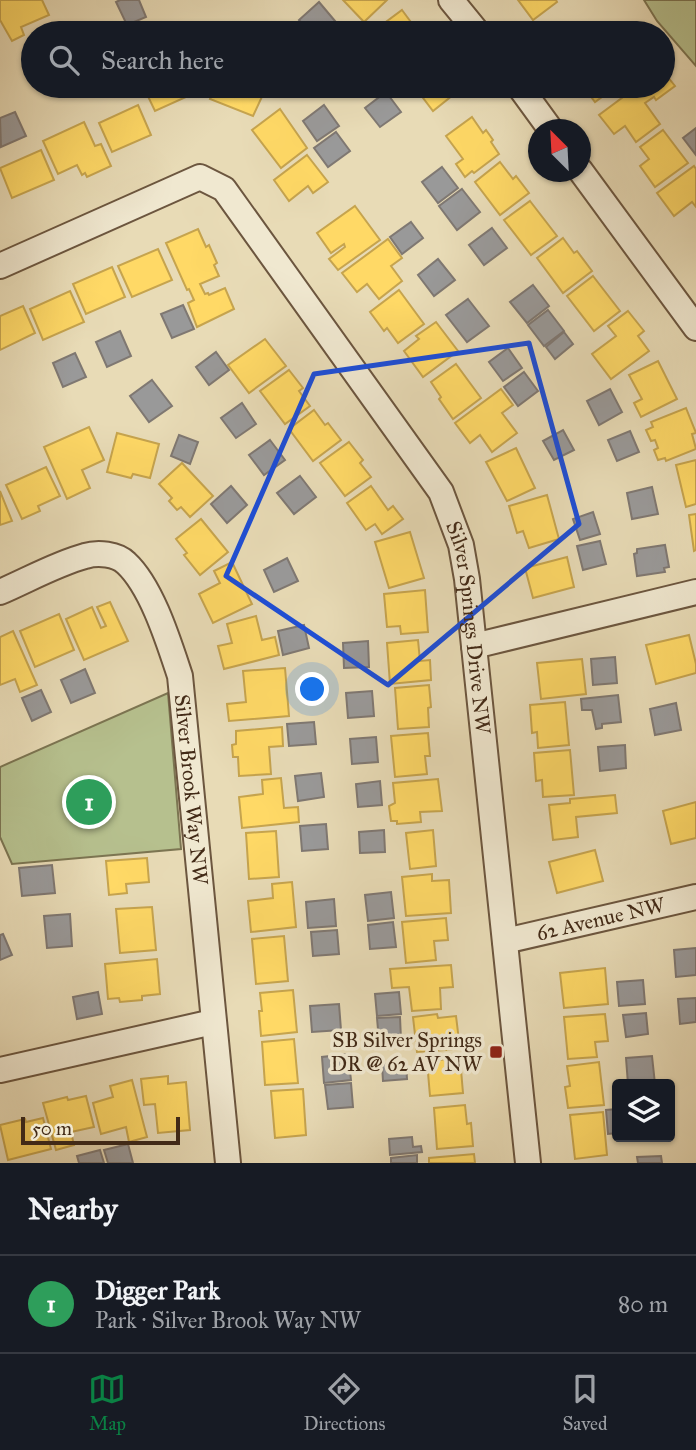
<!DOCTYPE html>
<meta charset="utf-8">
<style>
:root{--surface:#171b24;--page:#242831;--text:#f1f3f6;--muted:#9ea1a6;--line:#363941;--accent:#0b8043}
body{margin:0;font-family:"IM FELL Great Primer",serif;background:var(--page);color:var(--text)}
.controls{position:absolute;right:21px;bottom:21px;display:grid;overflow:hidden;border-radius:7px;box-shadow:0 2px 5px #0004}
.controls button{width:63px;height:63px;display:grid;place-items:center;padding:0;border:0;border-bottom:2px solid var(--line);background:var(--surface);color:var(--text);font:35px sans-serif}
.compass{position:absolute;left:528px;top:119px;width:63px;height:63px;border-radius:50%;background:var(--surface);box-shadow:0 2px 5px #0004;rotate:336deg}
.scale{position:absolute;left:21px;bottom:18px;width:159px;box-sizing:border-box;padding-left:7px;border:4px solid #422a17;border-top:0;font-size:19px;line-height:24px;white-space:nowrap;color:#422a17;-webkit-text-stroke:5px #f0e8d0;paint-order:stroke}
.you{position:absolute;left:313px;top:690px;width:24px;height:24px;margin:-18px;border:5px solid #fff;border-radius:50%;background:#1a73e8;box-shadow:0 0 0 10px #1a73e833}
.badge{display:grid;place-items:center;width:46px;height:46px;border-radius:50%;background:var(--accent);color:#fff;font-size:23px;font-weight:700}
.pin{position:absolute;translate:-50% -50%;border:4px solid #fff;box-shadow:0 2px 7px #0006}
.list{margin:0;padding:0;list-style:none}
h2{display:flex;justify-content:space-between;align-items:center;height:91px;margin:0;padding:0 28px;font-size:30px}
h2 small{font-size:23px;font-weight:400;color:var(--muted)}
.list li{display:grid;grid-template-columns:46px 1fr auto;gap:21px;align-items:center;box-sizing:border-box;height:98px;padding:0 28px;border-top:2px solid var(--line)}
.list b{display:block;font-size:26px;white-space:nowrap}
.list p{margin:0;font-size:23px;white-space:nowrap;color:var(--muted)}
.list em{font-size:23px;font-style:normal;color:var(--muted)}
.icon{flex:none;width:38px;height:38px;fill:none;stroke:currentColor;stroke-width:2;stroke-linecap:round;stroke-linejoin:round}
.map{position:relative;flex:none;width:696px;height:1163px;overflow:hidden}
.search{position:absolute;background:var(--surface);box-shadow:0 2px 5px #0004;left:21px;right:21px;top:21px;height:77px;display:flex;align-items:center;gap:18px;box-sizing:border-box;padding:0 24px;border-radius:38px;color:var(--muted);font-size:26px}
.sheet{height:189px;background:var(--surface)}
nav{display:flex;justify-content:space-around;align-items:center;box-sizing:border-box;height:98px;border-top:2px solid var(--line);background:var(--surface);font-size:19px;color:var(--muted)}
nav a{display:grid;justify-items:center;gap:4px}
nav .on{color:var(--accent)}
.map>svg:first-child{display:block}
.green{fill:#b6c08e;stroke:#7c7552;stroke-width:2}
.homes{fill:#ffd966;stroke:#c6a44e;stroke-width:2}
.industry{fill:#999;stroke:#7f7872;stroke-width:2}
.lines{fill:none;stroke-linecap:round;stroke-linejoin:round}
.minor-casing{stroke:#6c563f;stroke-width:28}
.minor{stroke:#f0e8d0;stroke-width:24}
.marked{fill:none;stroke:#1d4ed8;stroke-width:5;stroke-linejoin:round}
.poi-dot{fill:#8f2418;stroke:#f0e8d0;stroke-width:2.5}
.labels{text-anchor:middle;stroke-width:7;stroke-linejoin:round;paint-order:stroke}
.street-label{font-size:21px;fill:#422a17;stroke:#f0e8d0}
.poi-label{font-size:21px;fill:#422a17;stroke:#f0e8d0;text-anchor:end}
</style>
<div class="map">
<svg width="696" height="1163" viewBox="0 0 696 1163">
<rect width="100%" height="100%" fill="#e8dbb6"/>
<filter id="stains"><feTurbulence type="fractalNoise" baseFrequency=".00286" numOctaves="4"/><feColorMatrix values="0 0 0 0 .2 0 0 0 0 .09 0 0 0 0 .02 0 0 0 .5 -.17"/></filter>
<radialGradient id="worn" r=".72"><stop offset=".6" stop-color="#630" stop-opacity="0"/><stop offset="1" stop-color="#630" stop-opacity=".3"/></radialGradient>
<g class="green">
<path d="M 644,0 L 696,0 L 696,66 L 657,21 Z"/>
<path d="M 168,693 L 181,849 L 12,864 L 0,837 L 0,767 Z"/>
</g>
<g class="homes">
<path d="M 0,0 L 42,0 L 49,15 L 21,27 L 24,35 L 12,41 L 0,20 Z"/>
<path d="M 343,0 L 387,0 L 364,22 Z"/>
<path d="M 518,0 L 556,0 L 557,2 L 533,20 Z"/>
<path d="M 402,10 L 419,33 L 371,33 Z"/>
<path d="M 663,71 L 675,86 L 656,100 L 654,97 L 645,103 L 660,124 L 636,142 L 625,126 L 614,134 L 599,115 L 638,86 L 663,86 Z"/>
<path d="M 143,86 L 194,86 L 197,92 L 155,111 Z"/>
<path d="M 216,86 L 261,86 L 266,88 L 253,116 L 210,99 Z"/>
<path d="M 414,86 L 454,86 L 458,91 L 433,111 Z"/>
<path d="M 583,86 L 617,86 L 595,102 Z"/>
<path d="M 138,105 L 151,135 L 112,152 L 99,123 Z"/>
<path d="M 280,109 L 307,148 L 281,168 L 252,130 Z"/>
<path d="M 472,117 L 483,133 L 486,130 L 493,140 L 491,142 L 499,154 L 474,173 L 472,171 L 465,177 L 456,164 L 463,159 L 446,136 Z"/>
<path d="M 84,122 L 95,146 L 101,144 L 111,166 L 87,177 L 85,173 L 82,175 L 77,165 L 58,174 L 43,141 Z"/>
<path d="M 663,130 L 688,163 L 655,187 L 640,166 L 649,159 L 640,147 Z"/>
<path d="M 41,150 L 54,180 L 12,198 L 0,168 Z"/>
<path d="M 307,155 L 328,182 L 313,193 L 308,186 L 289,201 L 274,180 Z"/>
<path d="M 500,162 L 513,179 L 516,176 L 529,193 L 500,215 L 475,182 Z"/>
<path d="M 694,166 L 696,169 L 696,207 L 692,202 L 674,216 L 657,193 Z"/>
<path d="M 530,201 L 557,236 L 531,255 L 504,220 Z"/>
<path d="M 355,206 L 380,240 L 338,270 L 329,259 L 345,247 L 344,244 L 331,253 L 317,233 Z"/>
<path d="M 198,229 L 206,247 L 209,245 L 217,263 L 214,265 L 219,276 L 200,284 L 205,294 L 208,293 L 209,295 L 225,288 L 234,309 L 197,327 L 188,303 L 194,300 L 189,289 L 187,290 L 166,243 Z"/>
<path d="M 563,238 L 574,253 L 577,251 L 592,271 L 563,293 L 537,258 Z"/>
<path d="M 388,239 L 402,258 L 391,266 L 402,281 L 379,299 L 367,284 L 357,292 L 342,273 Z"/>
<path d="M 158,249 L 172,280 L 132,297 L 118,266 Z"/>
<path d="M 112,267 L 125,297 L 86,314 L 73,284 Z"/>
<path d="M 593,276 L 620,311 L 594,331 L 567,296 Z"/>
<path d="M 399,290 L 424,324 L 398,343 L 387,328 L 384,331 L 370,312 Z"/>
<path d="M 70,291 L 84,322 L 43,340 L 30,309 Z"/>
<path d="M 23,306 L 35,333 L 0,350 L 0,316 Z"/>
<path d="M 628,311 L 644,331 L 638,336 L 649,351 L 611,379 L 592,354 L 616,336 L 608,326 Z"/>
<path d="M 436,322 L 458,351 L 423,377 L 404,351 L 419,339 L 416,336 Z"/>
<path d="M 265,339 L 286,366 L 249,393 L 228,365 Z"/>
<path d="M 658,361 L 677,399 L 641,417 L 634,403 L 642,399 L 629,375 Z"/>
<path d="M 456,364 L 481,398 L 453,419 L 439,399 L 441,397 L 431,382 Z"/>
<path d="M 289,370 L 303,388 L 299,391 L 310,406 L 285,424 L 260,391 Z"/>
<path d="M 501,389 L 513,405 L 502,413 L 517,433 L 492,452 L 480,435 L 470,443 L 455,423 Z"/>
<path d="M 686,408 L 696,433 L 692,434 L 696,449 L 666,461 L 665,458 L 658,460 L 654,450 L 658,448 L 655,440 L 651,441 L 646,430 L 653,427 L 651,422 Z"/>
<path d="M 314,410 L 325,425 L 328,423 L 341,440 L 313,461 L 289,429 Z"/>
<path d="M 89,427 L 104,460 L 82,470 L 90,488 L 67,499 L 44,447 Z"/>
<path d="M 117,433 L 159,444 L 150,478 L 133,474 L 131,478 L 107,472 Z"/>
<path d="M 349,442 L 363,460 L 360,463 L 371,477 L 345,496 L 320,463 Z"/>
<path d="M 516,448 L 535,488 L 507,501 L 486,462 Z"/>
<path d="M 696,460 L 696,504 L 686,507 L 676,465 Z"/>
<path d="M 182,463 L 213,496 L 190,517 L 181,507 L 177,510 L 169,501 L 172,498 L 159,484 Z"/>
<path d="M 46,467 L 60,496 L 38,506 L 40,511 L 22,519 L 6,485 Z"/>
<path d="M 371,486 L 388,510 L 393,506 L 403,519 L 382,534 L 375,524 L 366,530 L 347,503 Z"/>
<path d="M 0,491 L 12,521 L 0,525 Z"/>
<path d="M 547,495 L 559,539 L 529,548 L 523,531 L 517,533 L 509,506 Z"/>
<path d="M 696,514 L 696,550 L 694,551 L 689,515 Z"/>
<path d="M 201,519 L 228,552 L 200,575 L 184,555 L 187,553 L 176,539 Z"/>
<path d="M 410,532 L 424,578 L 389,588 L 375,542 Z"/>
<path d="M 567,557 L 574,587 L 533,598 L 525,568 Z"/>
<path d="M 232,562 L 252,604 L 213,623 L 199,594 L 220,583 L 214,571 Z"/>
<path d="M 425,590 L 428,632 L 401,634 L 400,626 L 387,627 L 384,594 Z"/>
<path d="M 110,602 L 128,641 L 84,660 L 66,619 L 92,607 L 101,628 L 106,626 L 97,607 Z"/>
<path d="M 59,614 L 74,650 L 35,667 L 20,631 Z"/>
<path d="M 256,616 L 262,640 L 275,637 L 279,655 L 224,669 L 218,646 L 232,643 L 227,624 Z"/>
<path d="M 13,631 L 37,685 L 20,692 L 15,679 L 0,685 L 0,637 Z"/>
<path d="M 689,635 L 696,664 L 696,673 L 656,684 L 646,645 Z"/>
<path d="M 418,640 L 420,661 L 430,660 L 431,680 L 390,684 L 387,643 Z"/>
<path d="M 582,659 L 586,694 L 541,699 L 537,663 Z"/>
<path d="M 285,668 L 289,716 L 229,721 L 227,704 L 246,702 L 243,671 Z"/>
<path d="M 429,685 L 431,707 L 428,708 L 429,727 L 398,729 L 395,688 Z"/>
<path d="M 565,702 L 569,745 L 538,748 L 537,732 L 532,733 L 530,705 Z"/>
<path d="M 282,727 L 283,746 L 269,747 L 271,774 L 239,776 L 238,757 L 233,757 L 232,745 L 236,744 L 236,731 Z"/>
<path d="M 428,733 L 430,756 L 425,756 L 427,774 L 395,777 L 391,736 Z"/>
<path d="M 570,750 L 574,795 L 543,797 L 542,780 L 536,781 L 534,753 Z"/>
<path d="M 281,778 L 284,808 L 298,807 L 299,822 L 242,828 L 239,797 L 263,794 L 262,780 Z"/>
<path d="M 438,779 L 442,811 L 420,812 L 421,822 L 397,824 L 397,821 L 391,821 L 389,806 L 395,803 L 393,783 Z"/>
<path d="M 615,795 L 617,813 L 576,817 L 578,837 L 553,840 L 549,805 L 570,803 L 570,799 Z"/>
<path d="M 696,802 L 696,838 L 671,844 L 663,811 Z"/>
<path d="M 433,830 L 436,866 L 410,869 L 406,833 Z"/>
<path d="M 276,831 L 279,877 L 249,879 L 246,833 Z"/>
<path d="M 595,850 L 603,881 L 557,893 L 549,862 Z"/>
<path d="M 147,858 L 149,882 L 126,884 L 127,893 L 109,895 L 106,861 Z"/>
<path d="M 432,874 L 432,881 L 449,880 L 451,913 L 406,916 L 402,877 Z"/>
<path d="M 292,882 L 296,927 L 251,932 L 248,901 L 273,898 L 272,884 Z"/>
<path d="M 152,907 L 156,950 L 120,953 L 116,909 Z"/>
<path d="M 446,918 L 448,940 L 434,941 L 436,960 L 406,963 L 402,922 Z"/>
<path d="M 284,936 L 288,981 L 256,984 L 252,939 Z"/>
<path d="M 157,959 L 160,994 L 142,996 L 142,1000 L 120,1002 L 119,998 L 108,999 L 105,964 Z"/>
<path d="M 451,965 L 453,987 L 440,988 L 441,1009 L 412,1011 L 409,987 L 392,988 L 390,969 Z"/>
<path d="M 605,968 L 608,1004 L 564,1008 L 560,973 Z"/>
<path d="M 293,990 L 297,1032 L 261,1036 L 259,1011 L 262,1011 L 260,993 Z"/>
<path d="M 437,1014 L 438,1018 L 456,1016 L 460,1049 L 417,1052 L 413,1017 Z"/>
<path d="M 605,1014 L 608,1041 L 595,1042 L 597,1057 L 568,1059 L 564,1017 Z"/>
<path d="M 294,1039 L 298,1083 L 265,1085 L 262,1042 Z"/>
<path d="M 460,1058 L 463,1093 L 430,1096 L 427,1061 Z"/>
<path d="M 599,1062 L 604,1105 L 568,1108 L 565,1087 L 570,1086 L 567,1066 Z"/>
<path d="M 168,1076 L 168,1084 L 186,1082 L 190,1130 L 158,1133 L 155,1104 L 144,1105 L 141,1079 Z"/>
<path d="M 132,1080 L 147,1137 L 129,1142 L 126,1127 L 101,1134 L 93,1103 L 113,1097 L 110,1086 Z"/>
<path d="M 303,1089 L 306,1135 L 275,1138 L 271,1091 Z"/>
<path d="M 86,1096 L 94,1127 L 71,1132 L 74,1145 L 56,1150 L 43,1103 L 67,1097 L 68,1100 Z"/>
<path d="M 465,1105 L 467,1124 L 471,1123 L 473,1146 L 437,1149 L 434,1108 Z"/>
<path d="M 603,1112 L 607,1155 L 575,1159 L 570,1115 Z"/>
<path d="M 43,1118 L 51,1149 L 8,1160 L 0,1125 L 25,1119 L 26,1122 Z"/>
<path d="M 474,1154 L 475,1163 L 429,1163 L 429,1158 Z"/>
</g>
<g class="industry">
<path d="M 120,0 L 139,0 L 146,17 L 127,25 L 116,2 Z"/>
<path d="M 319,2 L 335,21 L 322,33 L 311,33 L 299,20 Z"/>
<path d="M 386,92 L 401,112 L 380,127 L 365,108 Z"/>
<path d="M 324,105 L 339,126 L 317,141 L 303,121 Z"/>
<path d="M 15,112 L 26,136 L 1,147 L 0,118 Z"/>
<path d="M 696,128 L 696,155 L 683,138 Z"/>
<path d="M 336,132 L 350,151 L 328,167 L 314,148 Z"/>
<path d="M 442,167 L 458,188 L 438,203 L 422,182 Z"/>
<path d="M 462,189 L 480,212 L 457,230 L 439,206 Z"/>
<path d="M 411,222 L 423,238 L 402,254 L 390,237 Z"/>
<path d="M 492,228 L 507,248 L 484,265 L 469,245 Z"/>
<path d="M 438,259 L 455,280 L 434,296 L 418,275 Z"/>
<path d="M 533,285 L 549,306 L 527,323 L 510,302 Z"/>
<path d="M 468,299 L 489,326 L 467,342 L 446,315 Z"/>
<path d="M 183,305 L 194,329 L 172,338 L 161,314 Z"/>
<path d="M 548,310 L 564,331 L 544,346 L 528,325 Z"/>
<path d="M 120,331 L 131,356 L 107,367 L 96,342 Z"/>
<path d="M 564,332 L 573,344 L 555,359 L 546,347 Z"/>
<path d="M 508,348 L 522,368 L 503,381 L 489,362 Z"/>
<path d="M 216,352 L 229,370 L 209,385 L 196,367 Z"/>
<path d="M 75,353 L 86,377 L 63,387 L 53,363 Z"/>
<path d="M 524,372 L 538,391 L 518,406 L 504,387 Z"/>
<path d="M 152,380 L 172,406 L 149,422 L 130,396 Z"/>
<path d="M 610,389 L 622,412 L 599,425 L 587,401 Z"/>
<path d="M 242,403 L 256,424 L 236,438 L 221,418 Z"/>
<path d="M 563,430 L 574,450 L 554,460 L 543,441 Z"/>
<path d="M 630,431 L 639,452 L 617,461 L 608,440 Z"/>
<path d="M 179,435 L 198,442 L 190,464 L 171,456 Z"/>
<path d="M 270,440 L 285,460 L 264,475 L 249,455 Z"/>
<path d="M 300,476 L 316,497 L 294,514 L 277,493 Z"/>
<path d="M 231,486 L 247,505 L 227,523 L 211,504 Z"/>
<path d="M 652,487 L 658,514 L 632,519 L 627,493 Z"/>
<path d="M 593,512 L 600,534 L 580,540 L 573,519 Z"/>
<path d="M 600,541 L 606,564 L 583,570 L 577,546 Z"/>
<path d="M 665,545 L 669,567 L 664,568 L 665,572 L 637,576 L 634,554 L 637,553 L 637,549 Z"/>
<path d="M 287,558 L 298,581 L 274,592 L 264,570 Z"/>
<path d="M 304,625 L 309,648 L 283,655 L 278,631 Z"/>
<path d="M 368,641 L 369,667 L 344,668 L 343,643 Z"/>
<path d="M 615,657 L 617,683 L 593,685 L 591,659 Z"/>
<path d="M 85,669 L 95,693 L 71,703 L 61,680 Z"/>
<path d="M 41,690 L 51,712 L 32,721 L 22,698 Z"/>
<path d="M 372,691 L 374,716 L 348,718 L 346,693 Z"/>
<path d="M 618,695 L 621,722 L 602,724 L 602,728 L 596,729 L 592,710 L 582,710 L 581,699 Z"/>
<path d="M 676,703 L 681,730 L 655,735 L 650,709 Z"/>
<path d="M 314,722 L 316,744 L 289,746 L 287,724 Z"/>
<path d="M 376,737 L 378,762 L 352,764 L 350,739 Z"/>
<path d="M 625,745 L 626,768 L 600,771 L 598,747 Z"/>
<path d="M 321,773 L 324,797 L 298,801 L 295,776 Z"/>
<path d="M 380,781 L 382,805 L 358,807 L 356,784 Z"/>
<path d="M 326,824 L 328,849 L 302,851 L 300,826 Z"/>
<path d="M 384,830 L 385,852 L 360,853 L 359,832 Z"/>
<path d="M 52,865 L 55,893 L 22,896 L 19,868 Z"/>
<path d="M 391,892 L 394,918 L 368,921 L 365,895 Z"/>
<path d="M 334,899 L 336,926 L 308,928 L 306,902 Z"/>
<path d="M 70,914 L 72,946 L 47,948 L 44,916 Z"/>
<path d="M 393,922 L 396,947 L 370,949 L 368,925 Z"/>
<path d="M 337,930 L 339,954 L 313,956 L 311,932 Z"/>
<path d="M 3,934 L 12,955 L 0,960 L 0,935 Z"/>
<path d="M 696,948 L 696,975 L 676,977 L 674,950 Z"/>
<path d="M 643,980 L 645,1004 L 619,1006 L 617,982 Z"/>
<path d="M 98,992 L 102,1014 L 77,1019 L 73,997 Z"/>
<path d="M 399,992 L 401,1014 L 377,1016 L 375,994 Z"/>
<path d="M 696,998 L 696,1022 L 680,1024 L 678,999 Z"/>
<path d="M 339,1004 L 341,1030 L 312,1032 L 310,1006 Z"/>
<path d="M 646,1013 L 648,1034 L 626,1037 L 623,1015 Z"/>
<path d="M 400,1017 L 401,1039 L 379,1041 L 377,1018 Z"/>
<path d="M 348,1054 L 351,1080 L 324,1083 L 322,1057 Z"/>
<path d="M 652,1056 L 655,1084 L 628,1084 L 626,1058 Z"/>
<path d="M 406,1063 L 407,1079 L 383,1081 L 382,1064 Z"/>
<path d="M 351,1083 L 353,1107 L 328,1109 L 325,1085 Z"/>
<path d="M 617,1109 L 617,1133 L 608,1134 L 606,1110 Z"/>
<path d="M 412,1137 L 413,1147 L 421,1146 L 422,1152 L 390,1155 L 389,1139 Z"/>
<path d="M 128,1144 L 133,1163 L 108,1163 L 104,1150 Z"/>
<path d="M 100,1150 L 104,1163 L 79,1163 L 77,1156 Z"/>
<path d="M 417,1155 L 417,1163 L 391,1163 L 391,1158 Z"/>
<path d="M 661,1156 L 662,1163 L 638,1163 L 637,1157 Z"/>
</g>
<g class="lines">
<g class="minor-casing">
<g id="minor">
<path d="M 451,0 L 478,33"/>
<path d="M 519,86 L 551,130"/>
<path d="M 580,170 L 696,328"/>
<path id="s1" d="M 0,266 L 200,177 L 224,189 L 441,492 L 461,545 L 467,579 L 528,1163"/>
<path id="s2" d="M 0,592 C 28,580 56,564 85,556 C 98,552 117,554 126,563 C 152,587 169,643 180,676 L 228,1163"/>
<path d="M 474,646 L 696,592"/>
<path id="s3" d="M 505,941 L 696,897"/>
<path d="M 0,1070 L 213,1022"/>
</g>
</g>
<use href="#minor" class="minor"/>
</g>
<path class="marked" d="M 529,343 L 579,524 L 388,685 L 226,576 L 314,374 Z"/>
<rect class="poi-dot" x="489" y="1045" width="14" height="14" rx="3.5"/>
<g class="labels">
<g class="street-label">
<text dy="7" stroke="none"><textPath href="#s1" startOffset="758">Silver Springs Drive NW</textPath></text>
<text dy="7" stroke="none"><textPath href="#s2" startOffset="376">Silver Brook Way NW</textPath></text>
<text dy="7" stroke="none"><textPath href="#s3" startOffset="98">62 Avenue NW</textPath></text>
</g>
<g class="poi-label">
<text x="482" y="1047">SB Silver Springs<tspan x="482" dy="24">DR @ 62 AV NW</tspan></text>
</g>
</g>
<rect width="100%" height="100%" filter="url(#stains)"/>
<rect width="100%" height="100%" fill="url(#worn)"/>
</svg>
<div class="controls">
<button><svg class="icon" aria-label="layers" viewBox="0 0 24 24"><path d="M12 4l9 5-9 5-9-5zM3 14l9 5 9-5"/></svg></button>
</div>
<svg class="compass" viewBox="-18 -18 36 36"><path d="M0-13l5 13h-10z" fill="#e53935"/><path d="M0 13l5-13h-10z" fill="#9ea1a6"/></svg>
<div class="scale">50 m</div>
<div class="you"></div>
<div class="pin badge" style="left:89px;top:802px;background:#2e9e5b">1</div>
<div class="search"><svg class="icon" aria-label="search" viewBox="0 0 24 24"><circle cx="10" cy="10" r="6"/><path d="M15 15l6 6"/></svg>Search here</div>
</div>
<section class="sheet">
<h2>Nearby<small></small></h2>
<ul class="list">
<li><span class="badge" style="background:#2e9e5b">1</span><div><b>Digger Park</b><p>Park · Silver Brook Way NW</p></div><em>80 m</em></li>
</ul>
</section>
<nav>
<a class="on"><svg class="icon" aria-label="map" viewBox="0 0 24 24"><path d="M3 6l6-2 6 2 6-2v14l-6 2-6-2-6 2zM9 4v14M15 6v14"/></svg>Map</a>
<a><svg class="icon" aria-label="directions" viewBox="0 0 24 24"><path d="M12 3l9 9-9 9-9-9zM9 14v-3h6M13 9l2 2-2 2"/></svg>Directions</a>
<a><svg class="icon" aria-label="saved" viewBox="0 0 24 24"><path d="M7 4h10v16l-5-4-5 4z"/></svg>Saved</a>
</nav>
